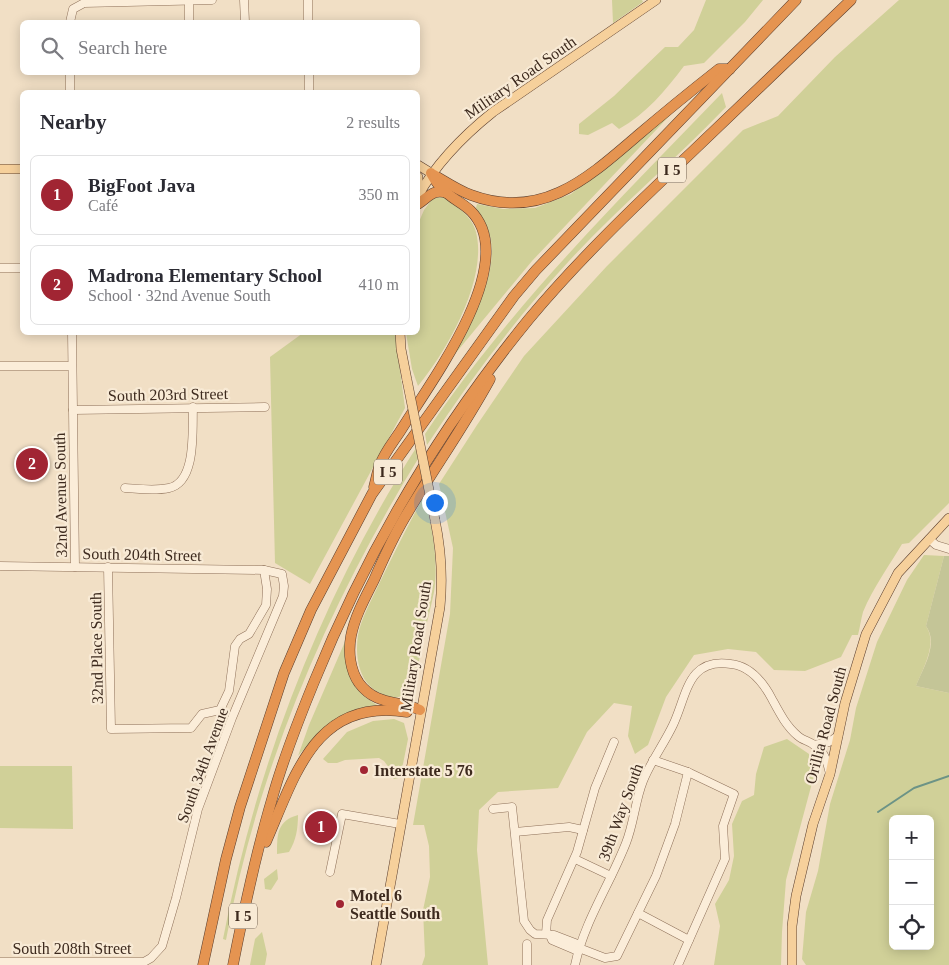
<!DOCTYPE html>
<meta charset="utf-8">
<style>
:root{--surface:#fff;--page:#f7f7f7;--text:#2b2b33;--muted:#7c7c81;--line:#e1e1e2;--accent:#a12533}
body{margin:0;font-family:Georgia,serif;background:var(--page);color:var(--text)}
.controls{position:absolute;right:15px;bottom:15px;display:grid;overflow:hidden;border-radius:8px;box-shadow:0 2px 12px #0003}
.controls button{width:45px;height:45px;display:grid;place-items:center;padding:0;border:0;border-bottom:1px solid var(--line);background:var(--surface);color:var(--text);font:25px sans-serif}
.you{position:absolute;left:434px;top:502px;width:18px;height:18px;margin:-12px;border:4px solid #fff;border-radius:50%;background:#1a73e8;box-shadow:0 0 0 8px #1a73e833}
.badge{display:grid;place-items:center;width:32px;height:32px;border-radius:50%;background:var(--accent);color:#fff;font-size:16px;font-weight:700}
.pin{position:absolute;translate:-50% -50%;border:2px solid #fff;box-shadow:0 1px 5px #0006}
.list{margin:0;padding:0;list-style:none}
h2{display:flex;justify-content:space-between;align-items:center;height:65px;margin:0;padding:0 20px;font-size:21px}
h2 small{font-size:16px;font-weight:400;color:var(--muted)}
.list li{display:grid;grid-template-columns:32px 1fr auto;gap:15px;align-items:center;box-sizing:border-box;height:80px;margin:0 10px 10px;padding:0 10px;border:1px solid var(--line);border-radius:8px}
.list b{display:block;font-size:19px;white-space:nowrap}
.list p{margin:0;font-size:16px;white-space:nowrap;color:var(--muted)}
.list em{font-size:16px;font-style:normal;color:var(--muted)}
.icon{flex:none;width:28px;height:28px;fill:none;stroke:currentColor;stroke-width:2;stroke-linecap:round;stroke-linejoin:round}
.map{position:relative;flex:none;width:949px;height:965px;overflow:hidden}
.search{position:absolute;background:var(--surface);box-shadow:0 2px 12px #0003;left:20px;top:20px;width:400px;height:55px;display:flex;align-items:center;gap:12px;box-sizing:border-box;padding:0 18px;border-radius:8px;color:var(--muted);font-size:19px}
.panel{position:absolute;background:var(--surface);box-shadow:0 2px 12px #0003;left:20px;top:90px;width:400px;height:245px;border-radius:8px}
.map>svg:first-child{display:block}
.green{fill:#d0d098;fill-rule:evenodd}
.cemetery{fill:#c4c597}
.lines{fill:none;stroke-linecap:round;stroke-linejoin:round}
.stream{stroke:#6c9386;stroke-width:2}
.minor-casing{stroke:#8e7059;stroke-width:9}
.major-casing{stroke:#5b3e2e;stroke-width:10}
.highway-casing{stroke:#5b3e2e;stroke-width:11}
.minor{stroke:#fbedd9;stroke-width:8}
.major{stroke:#f6d09b;stroke-width:9}
.highway{stroke:#e59451;stroke-width:10}
.major-bridge-casing{stroke:#5b3e2e;stroke-width:10;stroke-linecap:butt}
.major-bridge{stroke:#f6d09b;stroke-width:9}
.poi-dot{fill:#a12533;stroke:#f8ead5;stroke-width:2}
.labels{text-anchor:middle;stroke-width:4.5;stroke-linejoin:round;paint-order:stroke}
.shield{fill:#f8ead5;stroke:#756455;stroke-width:1}
.shield-label{font-size:15px;font-weight:bold;fill:#3d2a1e}
.street-label{font-size:16px;fill:#3d2a1e;stroke:#f8ead5}
.poi-label{font-size:16px;font-weight:bold;fill:#3d2a1e;stroke:#f8ead5;text-anchor:start}
</style>
<div class="map">
<svg width="949" height="965" viewBox="0 0 949 965">
<rect width="100%" height="100%" fill="#f1dfc5"/>
<g class="green">
<path d="M 612,0 L 642,0 L 643,2 L 613,23 Z"/>
<path d="M 706,0 L 763,0 L 745,22 L 704,63 L 684,66 C 666,90 646,114 619,129 L 612,123 L 588,135 L 579,134 L 579,124 L 614,96 L 665,47 L 678,47 L 694,30 Z"/>
<path d="M 899,0 L 949,0 L 949,503 L 909,543 L 902,544 C 889,566 873,588 863,612 C 861,619 860,627 858,635 L 852,635 L 841,657 L 805,671 L 774,670 L 756,652 L 728,649 L 694,655 L 666,697 L 648,745 L 635,754 L 628,736 L 632,706 L 614,703 L 587,732 L 558,788 L 498,792 L 479,810 L 477,850 L 488,965 L 422,965 L 425,956 L 423,910 L 430,877 L 429,846 L 424,825 L 413,825 L 450,614 L 453,548 L 439,484 L 477,425 L 524,356 L 607,266 L 743,130 L 778,116 L 835,57 Z"/>
<path d="M 722,93 L 726,107 C 675,160 619,207 569,261 C 516,318 470,380 427,445 L 425,434 C 509,308 617,202 722,93 Z"/>
<path d="M 675,110 L 532,261 L 445,366 C 465,328 497,285 491,240 C 489,230 482,217 476,208 L 477,204 L 503,209 L 535,208 L 571,194 Z"/>
<path d="M 443,197 C 456,205 472,216 476,232 C 488,279 447,351 418,386 L 412,369 L 406,333 L 418,332 L 418,224 L 424,210 L 433,198 Z"/>
<path d="M 303,333 L 395,333 L 405,408 L 310,584 L 275,563 L 270,357 Z"/>
<path d="M 416,448 L 418,459 C 327,607 258,768 226,940 L 223,939 C 256,766 321,597 416,448 Z"/>
<path d="M 424,496 C 432,526 439,561 434,592 C 428,622 418,652 417,683 C 402,696 399,703 378,692 C 358,681 355,655 358,635 C 361,619 370,603 377,588 C 392,557 407,527 424,496 Z"/>
<path d="M 924,555 L 944,556 L 926,626 C 938,644 923,668 916,686 L 949,693 L 949,965 L 806,965 L 802,959 L 806,912 L 818,871 L 830,804 L 850,740 L 856,708 L 877,642 L 907,580 ZM 893,819 L 930,819 L 930,946 L 893,946 Z"/>
<path d="M 347,637 C 349,673 347,690 383,708 L 330,723 L 313,739 L 298,756 L 309,725 Z"/>
<path d="M 394,719 L 404,723 L 408,739 L 403,764 L 398,778 L 394,779 L 389,774 L 390,769 L 384,761 L 379,758 L 345,760 L 337,763 L 328,763 L 323,759 L 347,732 L 373,721 Z"/>
<path d="M 787,739 L 809,754 L 816,768 L 786,880 L 782,932 L 781,965 L 714,965 L 720,926 L 715,904 L 729,880 L 734,856 L 732,824 L 742,801 L 754,795 L 756,774 L 764,747 Z"/>
<path d="M 0,766 L 72,766 L 73,829 L 0,828 Z"/>
<path d="M 298,815 C 298,829 296,840 289,852 L 277,854 C 277,834 277,821 298,815 Z"/>
<path d="M 277,869 L 278,879 L 271,890 L 265,889 L 264,879 Z"/>
<path d="M 262,932 L 267,954 L 265,965 L 250,965 L 255,939 Z"/>
</g>
<path class="cemetery" d="M 944,556 L 949,556 L 949,693 L 916,686 C 923,668 939,644 926,626 Z"/>
<g class="lines">
<path class="stream" d="M 878,812 L 914,788 L 949,776"/>
<g class="minor-casing">
<g id="minor">
<path d="M 189,0 L 189,22"/>
<path d="M 244,0 L 245,22"/>
<path d="M 308,0 L 308,22"/>
<path d="M 70,22 L 73,9 L 84,3 L 212,0"/>
<path d="M 309,72 L 309,92"/>
<path d="M 70,92 L 70,72"/>
<path d="M 0,268 L 22,268"/>
<path d="M 72,332 L 75,567"/>
<path d="M 0,366 L 72,366"/>
<path d="M 73,410 L 265,407"/>
<path d="M 125,488 C 140,489 155,491 169,488 C 197,482 192,429 193,407"/>
<path d="M 929,539 L 936,545 L 949,549"/>
<path d="M 0,566 L 264,570 L 282,574 L 284,586 L 283,596 L 232,718 L 198,809 L 176,898 L 162,946 L 151,958 L 144,962 L 0,962"/>
<path d="M 108,567 L 111,729 L 191,728 L 202,714 L 220,710 L 229,691 L 235,646 L 240,639 L 249,634 L 266,605 L 267,589 L 264,570"/>
<path d="M 814,745 L 829,742 L 838,736"/>
<path d="M 653,760 L 688,772 L 734,794 L 723,826 L 725,859 L 678,965"/>
<path d="M 493,809 L 512,807 L 524,921 L 530,930 L 535,934 L 554,935 L 580,945"/>
<path d="M 515,832 L 569,827 L 583,830"/>
<path d="M 575,859 L 611,876"/>
<path d="M 330,872 L 342,814 L 400,824"/>
<path d="M 638,913 L 689,940"/>
<path d="M 546,934 L 547,920 L 577,852 L 595,788 L 614,742"/>
<path d="M 550,935 L 552,940 L 578,951"/>
<path d="M 527,944 L 527,965"/>
<path d="M 579,948 L 605,958 L 617,956 L 656,876 L 675,824 L 688,772"/>
<path d="M 575,965 C 584,922 610,884 626,843 C 634,823 635,801 643,781 C 651,761 664,744 673,725 C 687,696 687,657 731,664 C 750,666 763,682 772,699 C 779,712 786,726 798,736 C 802,740 809,741 814,745 C 825,751 827,762 830,774"/>
</g>
</g>
<g class="major-casing">
<g id="major">
<path d="M 418,165 L 431,173"/>
<path d="M 0,169 L 22,169"/>
<path d="M 418,177 L 418,188"/>
<path d="M 418,196 C 437,162 463,136 493,112 L 656,0"/>
<path d="M 400,332 L 401,349 L 407,380"/>
<path d="M 376,965 L 440,607 C 443,577 441,549 435,520"/>
<path d="M 792,965 L 792,926 L 796,896 L 813,824 L 830,774 L 845,703 L 866,634 L 898,573 L 949,518"/>
</g>
</g>
<g class="highway-casing">
<g id="highway">
<path d="M 434,175 C 446,182 458,190 471,195 C 541,221 587,179 637,136 C 664,113 691,91 719,69 L 730,69"/>
<path d="M 418,204 C 428,198 433,188 447,193"/>
<path d="M 374,487 C 376,480 377,472 380,465 C 384,453 394,441 401,430 C 430,383 504,285 482,228 C 471,202 454,204 440,186 C 436,183 434,178 431,173"/>
<path d="M 420,710 C 398,700 376,706 359,683 C 350,670 348,652 351,636 C 355,616 365,598 374,580 C 384,557 395,533 408,512 C 435,467 465,425 490,379"/>
<path d="M 266,842 C 295,776 315,697 407,712"/>
<path d="M 203,965 L 226,859 L 240,807 L 284,673 L 311,610 L 372,494 L 514,296 L 536,270 L 796,0"/>
<path d="M 233,965 C 244,909 256,853 272,799 C 283,759 298,721 314,682 C 367,551 439,429 529,319 C 579,259 637,204 693,151 C 746,101 798,50 851,0"/>
</g>
</g>
<use href="#minor" class="minor"/>
<use href="#major" class="major"/>
<use href="#highway" class="highway"/>
<g class="major-bridge-casing">
<path id="major-bridge" d="M 407,380 L 435,520"/>
</g>
<use href="#major-bridge" class="major-bridge"/>
</g>
<g class="poi-dot">
<circle cx="364" cy="770" r="5"/>
<circle cx="340" cy="904" r="5"/>
</g>
<g class="labels">
<g class="shield">
<rect x="658" y="157.5" width="28" height="25" rx="4"/>
<rect x="374" y="459.5" width="28" height="25" rx="4"/>
<rect x="229" y="903.5" width="28" height="25" rx="4"/>
</g>
<g class="shield-label">
<text x="672" y="175">I 5</text>
<text x="388" y="477">I 5</text>
<text x="243" y="921">I 5</text>
</g>
<g class="street-label">
<text transform="translate(520 77) rotate(-35)" y="6">Military Road South</text>
<text transform="translate(168 394) rotate(-1)" y="6">South 203rd Street</text>
<text transform="translate(60 495) rotate(-91)" y="6">32nd Avenue South</text>
<text transform="translate(142 554) rotate(1)" y="6">South 204th Street</text>
<text transform="translate(415 646) rotate(-81)" y="6">Military Road South</text>
<text transform="translate(96 648) rotate(-91)" y="6">32nd Place South</text>
<text transform="translate(825 725) rotate(-75)" y="6">Orillia Road South</text>
<text transform="translate(202 765) rotate(-70)" y="6">South 34th Avenue</text>
<text transform="translate(620 812) rotate(-70)" y="6">39th Way South</text>
<text x="72" y="954">South 208th Street</text>
</g>
<g class="poi-label">
<text x="374" y="776">Interstate 5 76</text>
<text x="350" y="901">Motel 6<tspan x="350" dy="18">Seattle South</tspan></text>
</g>
</g>
</svg>
<div class="controls">
<button>+</button>
<button>−</button>
<button><svg class="icon" aria-label="locate" viewBox="0 0 24 24"><circle cx="12" cy="12" r="6"/><path d="M12 2v4M12 18v4M2 12h4M18 12h4"/></svg></button>
</div>
<div class="you"></div>
<div class="pin badge" style="left:321px;top:827px">1</div>
<div class="pin badge" style="left:32px;top:464px">2</div>
<div class="search"><svg class="icon" aria-label="search" viewBox="0 0 24 24"><circle cx="10" cy="10" r="6"/><path d="M15 15l6 6"/></svg>Search here</div>
<section class="panel">
<h2>Nearby<small>2 results</small></h2>
<ul class="list">
<li><span class="badge">1</span><div><b>BigFoot Java</b><p>Café</p></div><em>350 m</em></li>
<li><span class="badge">2</span><div><b>Madrona Elementary School</b><p>School · 32nd Avenue South</p></div><em>410 m</em></li>
</ul>
</section>
</div>
